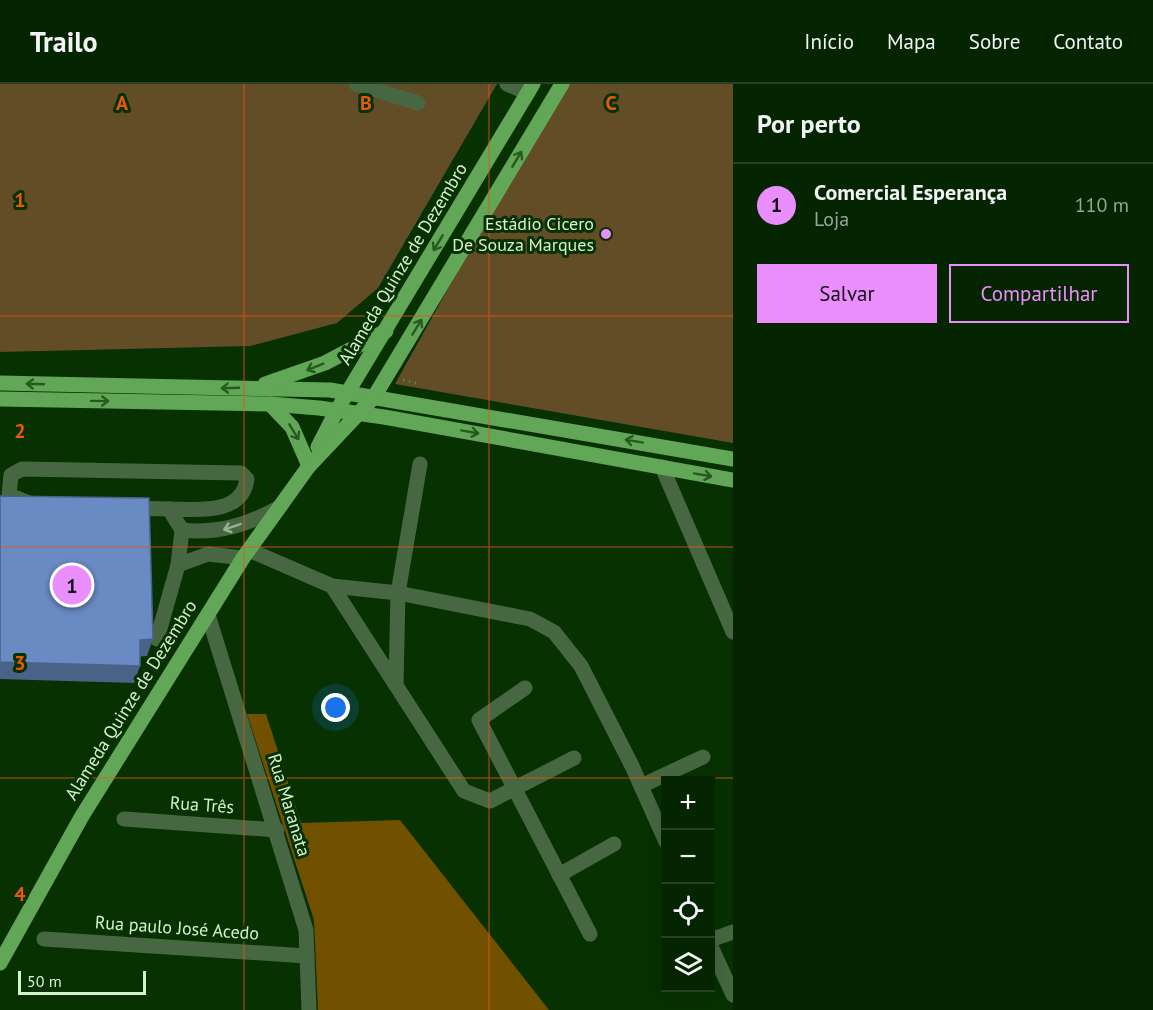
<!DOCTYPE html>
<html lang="pt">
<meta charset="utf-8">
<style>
:root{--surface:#052501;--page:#0e2d0b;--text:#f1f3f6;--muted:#97a599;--line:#264223;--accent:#ea8dfd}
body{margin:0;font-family:"PT Sans",sans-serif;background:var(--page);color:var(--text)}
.controls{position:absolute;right:18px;bottom:18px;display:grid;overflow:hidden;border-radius:0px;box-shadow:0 6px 24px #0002}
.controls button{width:54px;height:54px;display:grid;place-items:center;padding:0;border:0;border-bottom:2px solid var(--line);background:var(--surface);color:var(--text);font:30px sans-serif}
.scale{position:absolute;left:18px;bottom:15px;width:128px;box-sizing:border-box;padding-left:6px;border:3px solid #d4f1cf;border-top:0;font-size:16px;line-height:21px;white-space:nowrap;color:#d4f1cf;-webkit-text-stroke:4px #073101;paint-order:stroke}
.you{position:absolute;left:336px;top:624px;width:21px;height:21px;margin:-15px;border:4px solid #fff;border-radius:50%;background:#1a73e8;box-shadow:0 0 0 9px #1a73e833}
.badge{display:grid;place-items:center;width:39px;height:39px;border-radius:50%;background:var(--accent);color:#111;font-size:20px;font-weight:700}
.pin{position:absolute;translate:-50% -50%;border:3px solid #fff;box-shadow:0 2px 6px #0006}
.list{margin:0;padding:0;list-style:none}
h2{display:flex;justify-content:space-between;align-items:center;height:78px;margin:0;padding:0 24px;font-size:26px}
h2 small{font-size:20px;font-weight:400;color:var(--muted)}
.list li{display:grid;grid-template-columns:39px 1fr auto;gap:18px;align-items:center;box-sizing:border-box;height:84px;padding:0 24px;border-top:2px solid var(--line)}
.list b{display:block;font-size:22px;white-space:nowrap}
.list p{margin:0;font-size:20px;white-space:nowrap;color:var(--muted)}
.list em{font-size:20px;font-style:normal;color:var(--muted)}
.actions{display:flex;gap:12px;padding:18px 24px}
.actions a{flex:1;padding:14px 0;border:2px solid var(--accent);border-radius:0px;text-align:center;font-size:21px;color:var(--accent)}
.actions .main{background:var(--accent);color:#111}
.icon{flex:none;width:33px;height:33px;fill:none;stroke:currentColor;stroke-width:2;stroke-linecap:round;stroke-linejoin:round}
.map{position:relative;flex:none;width:733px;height:926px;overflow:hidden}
header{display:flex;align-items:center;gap:36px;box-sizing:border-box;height:84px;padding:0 30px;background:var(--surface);border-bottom:2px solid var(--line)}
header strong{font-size:28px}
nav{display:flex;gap:33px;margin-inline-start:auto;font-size:21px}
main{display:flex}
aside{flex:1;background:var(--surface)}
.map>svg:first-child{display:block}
.green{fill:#624d27}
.forest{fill:#715000}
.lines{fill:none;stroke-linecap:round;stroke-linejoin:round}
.path{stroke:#5f8359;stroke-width:3;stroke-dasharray:1.5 4.5;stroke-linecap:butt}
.minor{stroke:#476742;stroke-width:15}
.major{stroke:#62a657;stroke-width:15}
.shaded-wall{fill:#4a6188}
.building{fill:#698ac3;stroke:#4a6188;stroke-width:1.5}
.oneway{stroke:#275a1f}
.oneway2{stroke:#95b390}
.grid{fill:none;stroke:#e8590c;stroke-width:1.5;stroke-opacity:0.55}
.poi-dot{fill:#ea8dfd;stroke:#073101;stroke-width:2}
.labels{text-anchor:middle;stroke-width:6;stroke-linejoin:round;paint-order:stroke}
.poi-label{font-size:18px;fill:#d4f1cf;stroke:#073101;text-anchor:end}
.street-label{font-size:18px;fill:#d4f1cf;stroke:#073101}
.grid-label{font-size:20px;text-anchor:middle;font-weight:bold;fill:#e8590c;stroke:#073101;stroke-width:6;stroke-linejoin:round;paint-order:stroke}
</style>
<header>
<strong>Trailo</strong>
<nav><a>Início</a><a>Mapa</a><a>Sobre</a><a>Contato</a></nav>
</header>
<main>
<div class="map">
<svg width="733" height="926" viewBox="0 0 733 926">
<rect width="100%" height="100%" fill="#073101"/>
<g class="green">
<path d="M 0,0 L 497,0 L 378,204 L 337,239 L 250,262 L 0,268 Z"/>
<path d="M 562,0 L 733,0 L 733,359 L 395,300 Z"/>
</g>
<path class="forest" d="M 247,630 L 266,630 L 301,739 L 400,736 L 549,926 L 318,926 L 314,836 Z"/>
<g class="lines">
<path class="path" d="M 403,296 L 416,299"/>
<g class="minor">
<path d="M 356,0 L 418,19"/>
<path d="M 507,0 L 528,9"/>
<path d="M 662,383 L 733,548"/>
<path d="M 29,419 L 9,411 L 11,391 L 22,385 L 241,389 L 247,395 C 242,432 196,425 169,425 L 182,446 L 178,481 L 157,555"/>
<path d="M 128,424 L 169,425"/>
<path d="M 182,446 C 218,450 247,441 278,424"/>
<path d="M 249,466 L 332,502 L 398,509 L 530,535 L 554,548 L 581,582 L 632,682 L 666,758"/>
<path d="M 178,481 L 208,470 L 243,474"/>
<path d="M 332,502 L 464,707 L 490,717 L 574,674"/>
<path d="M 208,531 L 306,846 L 309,926"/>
<path d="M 396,601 L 398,509 L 420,380"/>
<path d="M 525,604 L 479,636 L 590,850"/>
<path d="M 641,702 L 703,673"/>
<path d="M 124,735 L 277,746"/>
<path d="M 559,791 L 614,760"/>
<path d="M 44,855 L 307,872"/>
<path d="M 710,856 L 733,848"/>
<path d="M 710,860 L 733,911"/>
</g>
<g class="major">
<path d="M 0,299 L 330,306 L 733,375"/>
<path d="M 265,300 L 325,279 L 386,247"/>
<path d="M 0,315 L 270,320 L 319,324 L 384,333 L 733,396"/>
<path d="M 270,320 L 292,343 L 309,382"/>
<path d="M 318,363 L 337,326 L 533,0"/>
<path d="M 0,879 L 82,732 L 243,474 L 309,382 L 374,313 L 562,0"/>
</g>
</g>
<g class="shaded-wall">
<path d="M 153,555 L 147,572 L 134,573 L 140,556 Z"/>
<path d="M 0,578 L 140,582 L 134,599 L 0,595 Z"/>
</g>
<path class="building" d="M 0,412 L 149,414 L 153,555 L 140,556 L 140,582 L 0,578 Z"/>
<defs><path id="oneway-shaft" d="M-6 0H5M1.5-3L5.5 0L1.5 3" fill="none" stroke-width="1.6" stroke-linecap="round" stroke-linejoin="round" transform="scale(1.5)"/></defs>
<g class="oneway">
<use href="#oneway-shaft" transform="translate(517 75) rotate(-59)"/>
<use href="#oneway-shaft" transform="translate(438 159) rotate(121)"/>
<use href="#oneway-shaft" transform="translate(417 243) rotate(-59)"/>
<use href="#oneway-shaft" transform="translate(315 283) rotate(158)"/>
<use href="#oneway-shaft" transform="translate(35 300) rotate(-178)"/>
<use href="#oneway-shaft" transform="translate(230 304) rotate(178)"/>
<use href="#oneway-shaft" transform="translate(100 317) rotate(1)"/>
<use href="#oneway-shaft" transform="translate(294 348) rotate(59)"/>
<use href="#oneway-shaft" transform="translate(470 348) rotate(10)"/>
<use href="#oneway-shaft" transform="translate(634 357) rotate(-170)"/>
<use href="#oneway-shaft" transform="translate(703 391) rotate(10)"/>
</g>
<use class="oneway2" href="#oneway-shaft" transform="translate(232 443) rotate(161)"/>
<path class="grid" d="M 244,0 L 244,926M 489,0 L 489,926M 0,232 L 733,232M 0,463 L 733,463M 0,694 L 733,694"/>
<circle class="poi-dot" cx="606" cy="150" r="6"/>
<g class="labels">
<g class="poi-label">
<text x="594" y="146">Estádio Cicero<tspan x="594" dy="21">De Souza Marques</tspan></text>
</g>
<g class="street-label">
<text transform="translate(403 180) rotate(-59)" y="6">Alameda Quinze de Dezembro</text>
<text transform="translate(131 616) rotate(-58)" y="6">Alameda Quinze de Dezembro</text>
<text transform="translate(202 721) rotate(4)" y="6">Rua Três</text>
<text transform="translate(289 721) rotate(73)" y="6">Rua Maranata</text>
<text transform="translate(177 844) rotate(4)" y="6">Rua paulo José Acedo</text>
</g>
</g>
<g class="grid-label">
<text x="122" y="26">A</text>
<text x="366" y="26">B</text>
<text x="611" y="26">C</text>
<text x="20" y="123">1</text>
<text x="20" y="354">2</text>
<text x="20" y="586">3</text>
<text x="20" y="817">4</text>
</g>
</svg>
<div class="controls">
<button>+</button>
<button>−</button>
<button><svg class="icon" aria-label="locate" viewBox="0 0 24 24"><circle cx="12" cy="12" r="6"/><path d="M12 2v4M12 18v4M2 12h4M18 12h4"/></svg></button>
<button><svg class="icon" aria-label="layers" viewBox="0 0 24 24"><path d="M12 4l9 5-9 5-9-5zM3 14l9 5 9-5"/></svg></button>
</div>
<div class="scale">50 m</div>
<div class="you"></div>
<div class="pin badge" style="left:72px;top:501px">1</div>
</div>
<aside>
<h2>Por perto<small></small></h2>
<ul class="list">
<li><span class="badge">1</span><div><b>Comercial Esperança</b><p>Loja</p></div><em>110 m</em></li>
</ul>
<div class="actions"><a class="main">Salvar</a><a>Compartilhar</a></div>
</aside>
</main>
